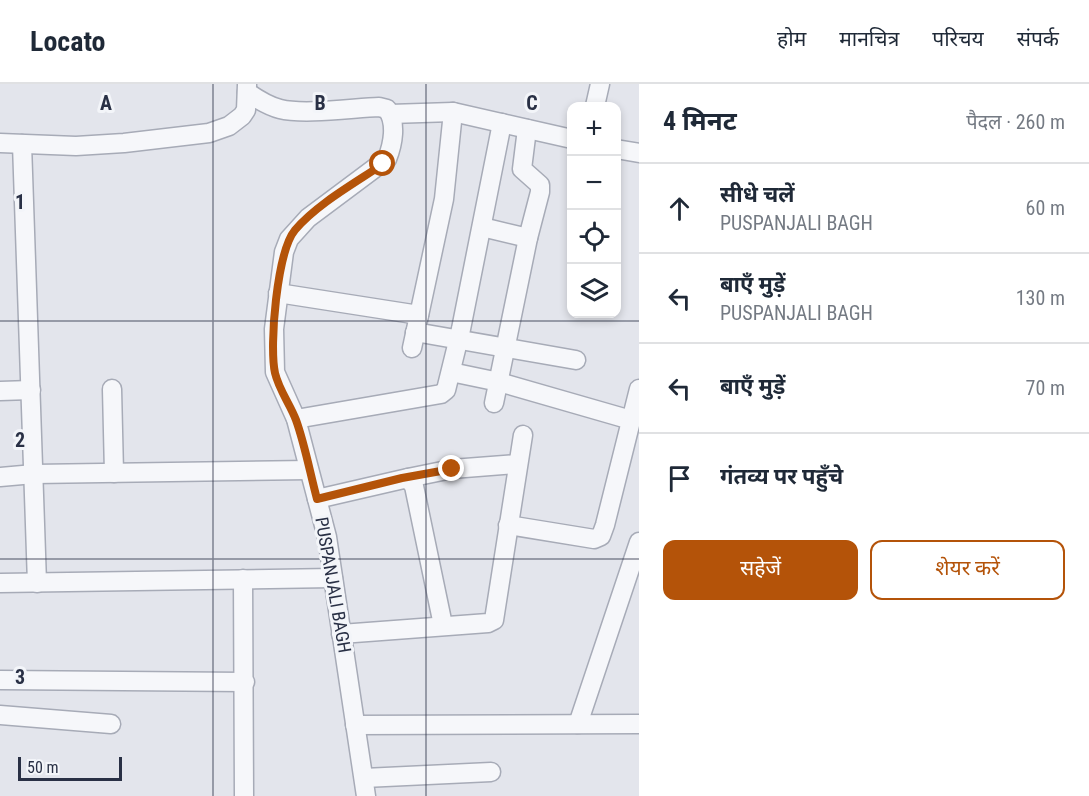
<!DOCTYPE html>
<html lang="hi">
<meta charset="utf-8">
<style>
:root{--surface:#fff;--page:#f2f2f3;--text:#1f2937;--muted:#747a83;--line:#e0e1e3;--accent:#b45309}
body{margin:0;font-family:"Roboto Condensed","Noto Sans Devanagari",sans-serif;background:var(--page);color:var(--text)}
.controls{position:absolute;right:18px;top:18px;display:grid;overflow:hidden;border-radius:12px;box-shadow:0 3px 9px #0003}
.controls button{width:54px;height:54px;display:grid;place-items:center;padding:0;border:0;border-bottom:2px solid var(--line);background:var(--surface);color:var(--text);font:30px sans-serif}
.scale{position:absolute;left:18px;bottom:15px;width:104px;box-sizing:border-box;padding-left:6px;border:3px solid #293045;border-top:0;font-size:16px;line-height:21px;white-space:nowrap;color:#293045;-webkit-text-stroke:4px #f3f5f9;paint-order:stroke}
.stop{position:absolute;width:18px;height:18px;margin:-14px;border:4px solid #b45309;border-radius:50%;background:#fff}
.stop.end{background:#b45309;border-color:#fff;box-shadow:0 2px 6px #0008}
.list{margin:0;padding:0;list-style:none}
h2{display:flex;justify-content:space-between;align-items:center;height:78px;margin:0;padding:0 24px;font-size:26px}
h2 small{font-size:20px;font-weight:400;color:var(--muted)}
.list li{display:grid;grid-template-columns:39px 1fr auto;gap:18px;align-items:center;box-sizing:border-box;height:90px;padding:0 24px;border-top:2px solid var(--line)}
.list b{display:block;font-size:22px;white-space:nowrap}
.list p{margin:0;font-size:20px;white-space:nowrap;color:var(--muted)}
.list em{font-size:20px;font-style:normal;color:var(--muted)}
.actions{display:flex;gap:12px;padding:18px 24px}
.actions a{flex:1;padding:14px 0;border:2px solid var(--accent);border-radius:12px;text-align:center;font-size:21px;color:var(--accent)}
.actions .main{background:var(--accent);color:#fff}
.icon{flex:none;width:33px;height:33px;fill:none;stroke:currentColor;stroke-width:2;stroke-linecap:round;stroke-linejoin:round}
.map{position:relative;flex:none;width:639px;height:712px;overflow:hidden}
header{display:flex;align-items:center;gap:36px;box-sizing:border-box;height:84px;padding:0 30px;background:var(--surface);border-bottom:2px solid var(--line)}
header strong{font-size:28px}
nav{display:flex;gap:33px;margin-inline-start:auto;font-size:21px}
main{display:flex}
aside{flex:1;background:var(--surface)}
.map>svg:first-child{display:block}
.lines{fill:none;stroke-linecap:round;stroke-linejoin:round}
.minor-casing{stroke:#a7abb7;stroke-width:21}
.minor{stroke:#f6f7fa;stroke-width:18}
.route{stroke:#b45309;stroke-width:8}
.grid{fill:none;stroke:#293045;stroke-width:1.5;stroke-opacity:0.55}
.labels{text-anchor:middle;stroke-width:6;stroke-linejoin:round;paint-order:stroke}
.street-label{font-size:18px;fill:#293045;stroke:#f3f5f9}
.grid-label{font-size:20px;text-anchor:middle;font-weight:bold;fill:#293045;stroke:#f3f5f9;stroke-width:6;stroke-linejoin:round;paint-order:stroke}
</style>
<header>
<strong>Locato</strong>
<nav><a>होम</a><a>मानचित्र</a><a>परिचय</a><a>संपर्क</a></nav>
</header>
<main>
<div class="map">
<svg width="639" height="712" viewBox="0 0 639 712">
<rect width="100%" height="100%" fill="#e3e5ec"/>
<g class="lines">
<g class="minor-casing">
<g id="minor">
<path d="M 247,8 C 257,15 268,22 280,25 C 304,31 353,24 379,23 L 387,25 C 397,39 393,60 387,75 L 308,134 L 289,155 L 284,168 L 274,245 L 275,288 L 296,335 L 327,453 L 366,712"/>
<path d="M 595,22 L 600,0"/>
<path d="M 390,30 L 453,28 L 572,55"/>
<path d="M 0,59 L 76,62 L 124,59 L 209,49 L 229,42 L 242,32 L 246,26 L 247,1"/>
<path d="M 22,60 L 37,499"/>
<path d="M 616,65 L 639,69"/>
<path d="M 482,143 L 528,154"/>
<path d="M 278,209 L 419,231"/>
<path d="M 415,248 L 576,276"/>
<path d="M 412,264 L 444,115 L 453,28"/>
<path d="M 451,288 L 499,298 L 631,336"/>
<path d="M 112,305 L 114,389"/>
<path d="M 0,307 L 31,306"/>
<path d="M 494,319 L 528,154 L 540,108 L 540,101 L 522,85 L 527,45"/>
<path d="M 296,335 L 441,310 L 446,306 L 461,245 L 502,39"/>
<path d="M 0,393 L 34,390 L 309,386"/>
<path d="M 408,394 L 452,385 L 517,380"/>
<path d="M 317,415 L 408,394 L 414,402 L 443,541"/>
<path d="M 508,441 L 594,455 L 601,452 L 605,441 L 639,305"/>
<path d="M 243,495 L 244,712"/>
<path d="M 0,499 L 333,494"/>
<path d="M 341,550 L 488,539 L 494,536 L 523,351"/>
<path d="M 0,596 L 245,598"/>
<path d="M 0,631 L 111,640"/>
<path d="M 578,640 L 639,458"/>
<path d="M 355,641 L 639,640"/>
<path d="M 364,694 L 491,688"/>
</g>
</g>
<use href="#minor" class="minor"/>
</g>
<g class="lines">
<path class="route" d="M 383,80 C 355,99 317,120 295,146 C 277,168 269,262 275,289 C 279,306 290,320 296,336 C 305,361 310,389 317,415 L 402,394 L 452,385"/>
</g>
<path class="grid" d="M 213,0 L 213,712M 426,0 L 426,712M 0,237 L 639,237M 0,475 L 639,475"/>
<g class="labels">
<g class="street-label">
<text transform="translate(333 501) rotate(80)" y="6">PUSPANJALI BAGH</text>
</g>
</g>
<g class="grid-label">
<text x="106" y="26">A</text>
<text x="320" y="26">B</text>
<text x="532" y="26">C</text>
<text x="20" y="125">1</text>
<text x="20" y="363">2</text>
<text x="20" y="600">3</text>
</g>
</svg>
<div class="controls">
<button>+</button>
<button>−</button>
<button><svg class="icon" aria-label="locate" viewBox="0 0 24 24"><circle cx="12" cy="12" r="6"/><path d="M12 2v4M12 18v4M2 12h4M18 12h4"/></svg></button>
<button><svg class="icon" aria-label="layers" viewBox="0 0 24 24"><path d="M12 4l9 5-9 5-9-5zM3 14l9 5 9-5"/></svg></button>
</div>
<div class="scale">50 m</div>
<div class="stop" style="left:383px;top:80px"></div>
<div class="stop end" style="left:452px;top:385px"></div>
</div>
<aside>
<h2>4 मिनट<small>पैदल · 260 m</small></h2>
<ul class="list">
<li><svg class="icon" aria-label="ahead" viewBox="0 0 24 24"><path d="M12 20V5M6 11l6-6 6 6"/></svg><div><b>सीधे चलें</b><p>PUSPANJALI BAGH</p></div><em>60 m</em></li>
<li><svg class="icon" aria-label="left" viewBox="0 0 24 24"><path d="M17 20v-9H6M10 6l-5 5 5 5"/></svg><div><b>बाएँ मुड़ें</b><p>PUSPANJALI BAGH</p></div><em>130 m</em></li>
<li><svg class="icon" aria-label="left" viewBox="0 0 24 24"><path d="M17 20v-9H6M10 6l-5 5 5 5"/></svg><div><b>बाएँ मुड़ें</b></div><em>70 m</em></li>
<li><svg class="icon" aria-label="arrive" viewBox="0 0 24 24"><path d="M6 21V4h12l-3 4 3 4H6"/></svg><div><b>गंतव्य पर पहुँचे</b></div></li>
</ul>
<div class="actions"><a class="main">सहेजें</a><a>शेयर करें</a></div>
</aside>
</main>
